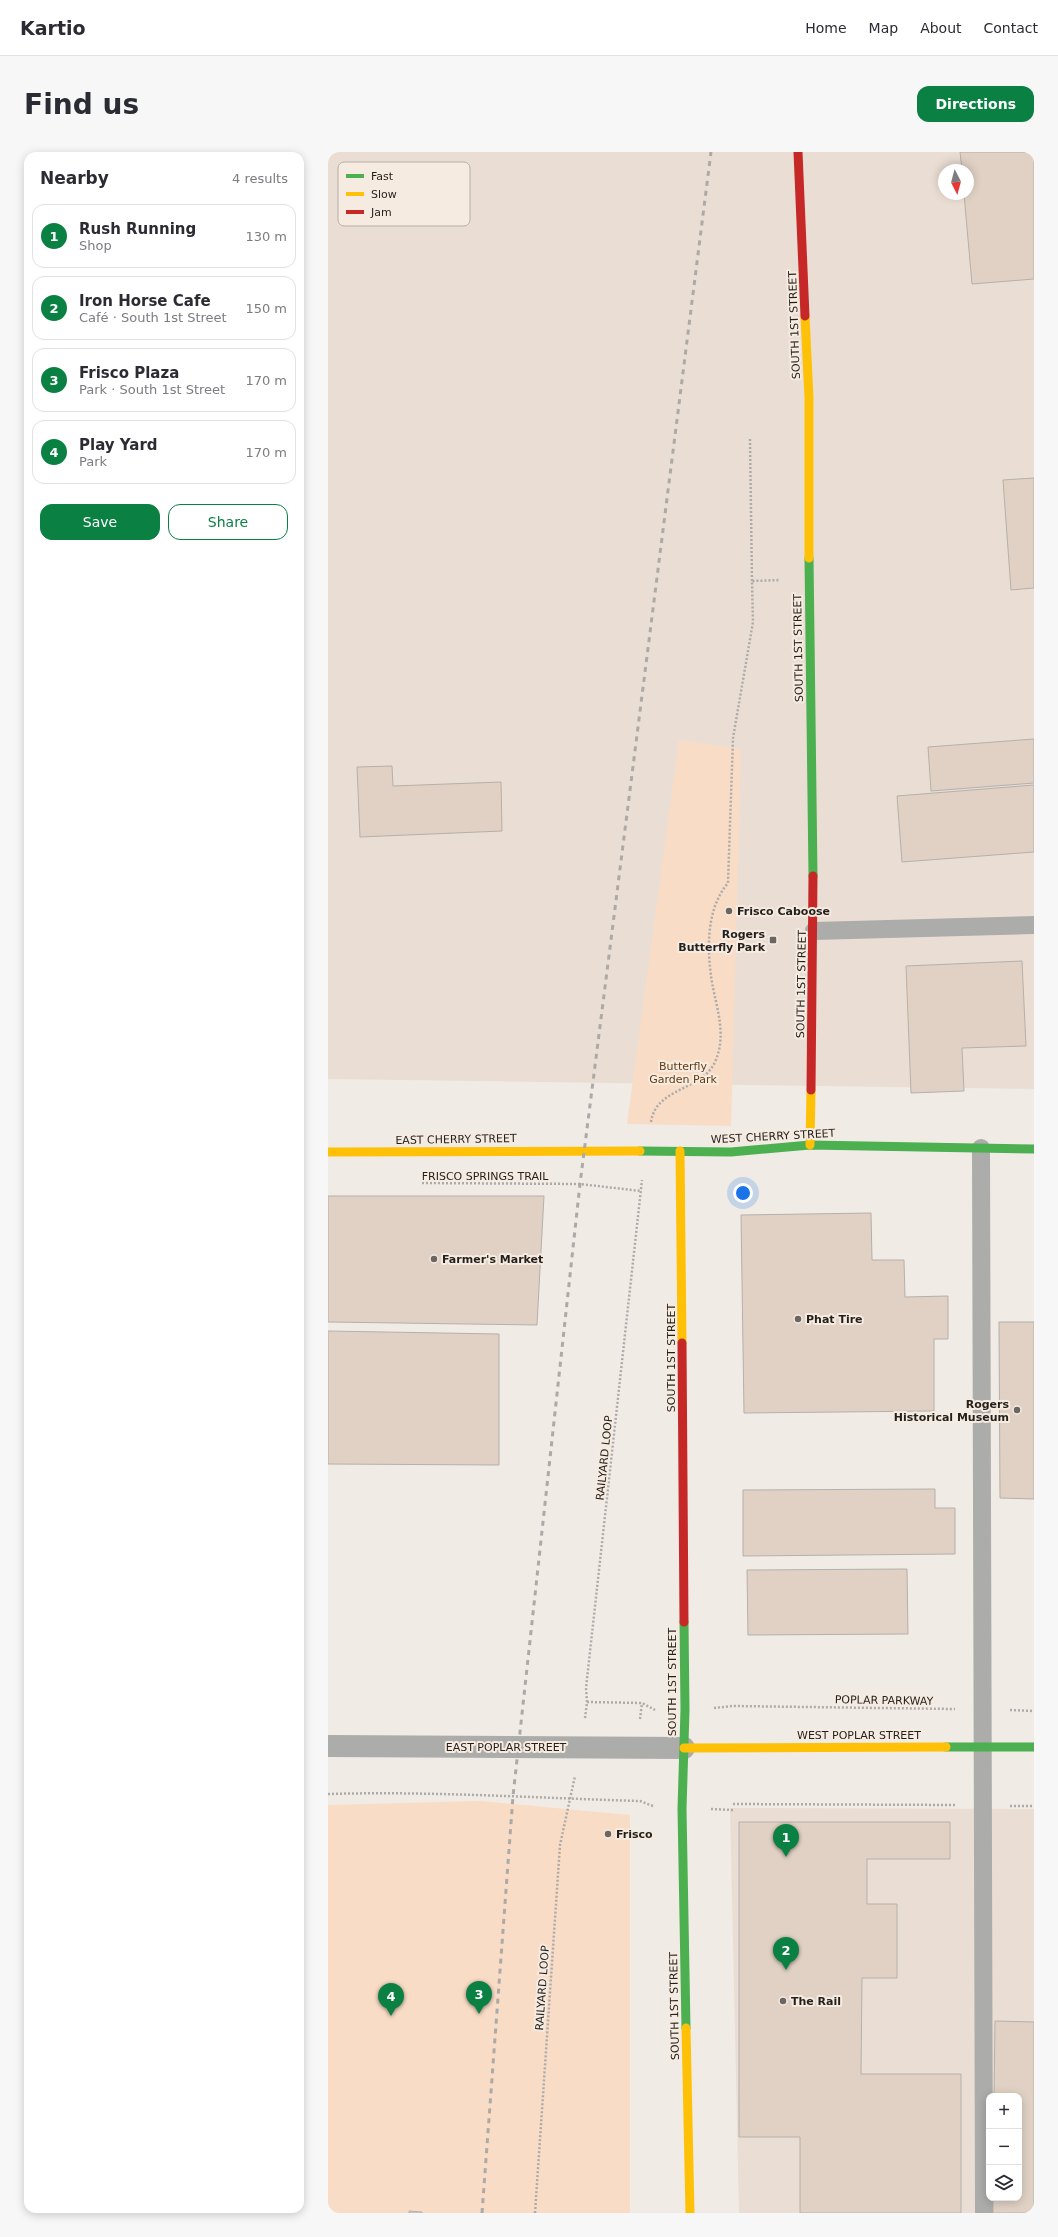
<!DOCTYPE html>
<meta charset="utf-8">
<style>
:root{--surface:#fff;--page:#f7f7f7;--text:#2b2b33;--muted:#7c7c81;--line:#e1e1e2;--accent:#0b8043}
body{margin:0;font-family:"DejaVu Sans",sans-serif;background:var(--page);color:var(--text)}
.controls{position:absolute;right:12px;bottom:12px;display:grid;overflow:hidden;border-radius:8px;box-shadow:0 2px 10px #0003}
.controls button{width:36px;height:36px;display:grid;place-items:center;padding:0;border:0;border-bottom:1px solid var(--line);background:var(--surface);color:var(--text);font:20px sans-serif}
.compass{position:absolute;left:610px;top:12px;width:36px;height:36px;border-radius:50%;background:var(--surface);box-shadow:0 2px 10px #0003;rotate:174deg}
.you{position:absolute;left:415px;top:1041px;width:14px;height:14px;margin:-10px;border:3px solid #fff;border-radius:50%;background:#1a73e8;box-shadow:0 0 0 6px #1a73e833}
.badge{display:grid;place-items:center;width:26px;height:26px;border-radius:50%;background:var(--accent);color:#fff;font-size:13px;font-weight:700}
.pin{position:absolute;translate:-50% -33px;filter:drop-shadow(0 1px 2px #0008)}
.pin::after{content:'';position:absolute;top:21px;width:14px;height:12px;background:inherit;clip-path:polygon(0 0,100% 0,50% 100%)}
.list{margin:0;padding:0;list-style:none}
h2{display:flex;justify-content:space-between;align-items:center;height:52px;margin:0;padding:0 16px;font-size:17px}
h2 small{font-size:13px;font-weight:400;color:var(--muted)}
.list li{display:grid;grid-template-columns:26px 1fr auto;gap:12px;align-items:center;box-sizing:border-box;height:64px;margin:0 8px 8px;padding:0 8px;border:1px solid var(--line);border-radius:12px}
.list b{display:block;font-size:15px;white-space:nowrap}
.list p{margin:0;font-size:13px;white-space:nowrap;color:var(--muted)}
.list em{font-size:13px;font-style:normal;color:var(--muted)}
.actions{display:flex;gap:8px;padding:12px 16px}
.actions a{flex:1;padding:9px 0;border:1px solid var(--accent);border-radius:12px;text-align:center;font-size:14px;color:var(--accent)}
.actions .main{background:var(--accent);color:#fff}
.icon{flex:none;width:22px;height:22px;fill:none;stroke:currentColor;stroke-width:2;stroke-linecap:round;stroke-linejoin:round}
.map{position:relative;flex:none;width:706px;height:2061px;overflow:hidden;border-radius:12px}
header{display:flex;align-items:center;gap:24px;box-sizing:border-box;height:56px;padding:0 20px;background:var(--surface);border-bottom:1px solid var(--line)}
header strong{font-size:19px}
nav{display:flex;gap:22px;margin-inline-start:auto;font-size:14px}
.intro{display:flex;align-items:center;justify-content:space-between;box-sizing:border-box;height:96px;padding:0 24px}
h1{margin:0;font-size:28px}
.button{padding:10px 18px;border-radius:12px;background:var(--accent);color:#fff;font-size:14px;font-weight:700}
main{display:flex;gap:24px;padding:0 24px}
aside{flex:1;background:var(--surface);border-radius:12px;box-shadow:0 2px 10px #0003}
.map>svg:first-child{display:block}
.built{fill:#eaded4;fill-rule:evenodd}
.green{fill:#f8dcc6}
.building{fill:#e0d1c4;stroke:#b4b0ac}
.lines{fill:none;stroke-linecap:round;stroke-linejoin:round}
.path{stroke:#adabaa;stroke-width:2.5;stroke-dasharray:2 2;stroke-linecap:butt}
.lane{stroke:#acacaa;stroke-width:18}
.street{stroke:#acacaa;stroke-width:22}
.fast{stroke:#4caf50;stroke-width:9}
.slow{stroke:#ffc107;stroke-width:9}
.jam{stroke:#c62828;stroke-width:9}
.rail{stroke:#acaaa7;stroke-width:3;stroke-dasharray:5 5;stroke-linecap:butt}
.poi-dot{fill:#6b6662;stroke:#f6ebe1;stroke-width:1.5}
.labels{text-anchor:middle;stroke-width:4;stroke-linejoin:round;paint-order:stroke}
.street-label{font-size:11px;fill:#231f1b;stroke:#f6ebe1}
.poi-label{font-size:11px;font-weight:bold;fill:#231f1b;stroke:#f6ebe1;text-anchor:start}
.park-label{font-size:11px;fill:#643b10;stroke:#f6ebe1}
.key{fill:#f6ebe1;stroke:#b7aea6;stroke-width:1}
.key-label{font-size:11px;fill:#231f1b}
</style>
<header>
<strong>Kartio</strong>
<nav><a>Home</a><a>Map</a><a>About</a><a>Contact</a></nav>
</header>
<div class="intro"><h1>Find us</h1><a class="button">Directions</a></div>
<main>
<aside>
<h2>Nearby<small>4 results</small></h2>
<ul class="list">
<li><span class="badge">1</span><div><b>Rush Running</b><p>Shop</p></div><em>130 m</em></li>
<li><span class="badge">2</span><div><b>Iron Horse Cafe</b><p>Café · South 1st Street</p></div><em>150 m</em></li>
<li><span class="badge">3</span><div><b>Frisco Plaza</b><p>Park · South 1st Street</p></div><em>170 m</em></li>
<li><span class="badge">4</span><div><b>Play Yard</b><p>Park</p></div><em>170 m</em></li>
</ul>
<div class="actions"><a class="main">Save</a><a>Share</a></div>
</aside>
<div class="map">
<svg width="706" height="2061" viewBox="0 0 706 2061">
<rect width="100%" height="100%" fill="#f1ebe6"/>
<g class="built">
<path d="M 0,0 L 706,0 L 706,937 L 0,927 ZM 616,18 L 640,18 L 640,42 L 616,42 Z"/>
<path d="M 402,1656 L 706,1657 L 706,2061 L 411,2061 ZM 661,1944 L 691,1944 L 691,2046 L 661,2046 Z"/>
</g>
<g class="green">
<path d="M 351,588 L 413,597 L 403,974 L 299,972 Z"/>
<path d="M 152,1649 L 302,1663 L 302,2061 L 0,2061 L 0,1653 Z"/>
</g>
<g class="building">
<path d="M 632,0 L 706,0 L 706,127 L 644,132 L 636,42 L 640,42 L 640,18 L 634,18 Z"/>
<path d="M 706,326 L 706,436 L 683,438 L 675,328 Z"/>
<path d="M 706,587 L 706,631 L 603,639 L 600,595 Z"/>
<path d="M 64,614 L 65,634 L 173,630 L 174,679 L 32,685 L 29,615 Z"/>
<path d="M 706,633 L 706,700 L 574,710 L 569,644 Z"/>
<path d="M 694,809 L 698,894 L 634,896 L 636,939 L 583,941 L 578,814 Z"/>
<path d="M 0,1044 L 216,1044 L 209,1173 L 0,1170 Z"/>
<path d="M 543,1061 L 544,1108 L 576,1108 L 577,1145 L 620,1144 L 620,1187 L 606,1187 L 606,1259 L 416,1261 L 413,1063 Z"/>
<path d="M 671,1170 L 706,1170 L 706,1347 L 672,1346 Z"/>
<path d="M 0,1179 L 171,1182 L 171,1313 L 0,1312 Z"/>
<path d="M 607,1337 L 607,1356 L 627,1356 L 627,1402 L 415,1404 L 415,1338 Z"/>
<path d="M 579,1417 L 580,1482 L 420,1483 L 419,1418 Z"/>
<path d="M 411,1670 L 622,1670 L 622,1707 L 539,1707 L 539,1752 L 569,1752 L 569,1826 L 534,1826 L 533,1922 L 633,1922 L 633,2061 L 472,2061 L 472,1985 L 411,1985 Z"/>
<path d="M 667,1869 L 706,1870 L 706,2061 L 665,2061 L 665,2046 L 691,2046 L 691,1944 L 666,1944 Z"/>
<path d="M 81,2059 L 94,2060 L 94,2061 L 81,2061 Z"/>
</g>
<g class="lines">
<g class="path">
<path d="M 422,287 L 424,429"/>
<path d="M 323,970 C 328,935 374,939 387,910 C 400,881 387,853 383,824 C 379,793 379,756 400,731 L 405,586 L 425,470 L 424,429 L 452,428"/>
<path d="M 94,1031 L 252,1032 L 313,1039"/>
<path d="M 259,1550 L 314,1551 L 327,1558"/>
<path d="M 386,1556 L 405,1554 L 627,1557"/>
<path d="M 682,1558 L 706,1559"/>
<path d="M 257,1566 L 259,1550 L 258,1536 L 314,1028"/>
<path d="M 312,1567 L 314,1551"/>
<path d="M 0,1642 C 104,1639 208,1646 312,1649 L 325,1654"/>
<path d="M 405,1652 L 627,1653"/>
<path d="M 682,1654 L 706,1654"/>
<path d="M 383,1657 L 405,1658"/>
<path d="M 207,2061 L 232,1693 L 247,1624"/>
</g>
<g class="lane">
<path d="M 486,779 L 706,773"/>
<path d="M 653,996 L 656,2061"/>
</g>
<path class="street" d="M 0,1594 L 356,1596"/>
<g class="fast">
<path d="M 481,406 L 485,724"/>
<path d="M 312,999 L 403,1000 L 482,993 L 706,997"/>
<path d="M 356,1470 L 357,1558 L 354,1657 L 358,1876"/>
<path d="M 618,1595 L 706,1595"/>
</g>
<g class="slow">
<path d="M 477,164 L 481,246 L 481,406"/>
<path d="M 482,993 L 483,938"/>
<path d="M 352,999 L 354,1191"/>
<path d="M 0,1000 L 312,999"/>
<path d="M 356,1596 L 618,1595"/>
<path d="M 358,1876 L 362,2061"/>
</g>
<g class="jam">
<path d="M 470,0 L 477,164"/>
<path d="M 483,938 L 485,724"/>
<path d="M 354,1191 L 356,1470"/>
</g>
<path class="rail" d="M 154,2061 L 185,1644 L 252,1032 L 383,0"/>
</g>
<g class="poi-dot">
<circle cx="401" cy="759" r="4"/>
<rect x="441" y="784" width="8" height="8" rx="2"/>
<circle cx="106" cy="1107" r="4"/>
<circle cx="470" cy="1167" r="4"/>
<circle cx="689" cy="1258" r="4"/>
<circle cx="280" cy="1682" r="4"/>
<circle cx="455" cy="1849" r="4"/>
</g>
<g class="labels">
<g class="street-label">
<text transform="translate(466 173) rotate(-92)" y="4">SOUTH 1ST STREET</text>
<text transform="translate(470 496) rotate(-91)" y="4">SOUTH 1ST STREET</text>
<text transform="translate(473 832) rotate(-89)" y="4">SOUTH 1ST STREET</text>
<text transform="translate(445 984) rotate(-3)" y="4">WEST CHERRY STREET</text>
<text transform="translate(128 987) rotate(-1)" y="4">EAST CHERRY STREET</text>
<text x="157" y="1028">FRISCO SPRINGS TRAIL</text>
<text transform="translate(343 1206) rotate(-90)" y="4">SOUTH 1ST STREET</text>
<text transform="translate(276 1306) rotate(-84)" y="4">RAILYARD LOOP</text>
<text transform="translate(344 1530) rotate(-90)" y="4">SOUTH 1ST STREET</text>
<text transform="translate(556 1548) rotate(1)" y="4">POPLAR PARKWAY</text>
<text x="531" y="1587">WEST POPLAR STREET</text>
<text x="178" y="1599">EAST POPLAR STREET</text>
<text transform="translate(214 1836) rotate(-86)" y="4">RAILYARD LOOP</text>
<text transform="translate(346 1854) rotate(-91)" y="4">SOUTH 1ST STREET</text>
</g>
<g class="poi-label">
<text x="409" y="763">Frisco Caboose</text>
<text x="437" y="786" text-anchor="end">Rogers<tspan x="437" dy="13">Butterfly Park</tspan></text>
<text x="114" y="1111">Farmer's Market</text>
<text x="478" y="1171">Phat Tire</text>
<text x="681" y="1256" text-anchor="end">Rogers<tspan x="681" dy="13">Historical Museum</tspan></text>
<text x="288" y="1686">Frisco</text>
<text x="463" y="1853">The Rail</text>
</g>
<g class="park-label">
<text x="355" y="918">Butterfly<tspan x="355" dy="13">Garden Park</tspan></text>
</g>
</g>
<rect x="10" y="10" width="132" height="64" rx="6" class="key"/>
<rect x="18" y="22" width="18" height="4" fill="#4caf50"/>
<rect x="18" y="40" width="18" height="4" fill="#ffc107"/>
<rect x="18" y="58" width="18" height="4" fill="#c62828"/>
<g class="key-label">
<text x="43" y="28">Fast</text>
<text x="43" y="46">Slow</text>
<text x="43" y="64">Jam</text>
</g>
</svg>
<div class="controls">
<button>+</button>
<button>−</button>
<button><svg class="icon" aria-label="layers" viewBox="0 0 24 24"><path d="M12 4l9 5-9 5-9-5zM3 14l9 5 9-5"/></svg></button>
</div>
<svg class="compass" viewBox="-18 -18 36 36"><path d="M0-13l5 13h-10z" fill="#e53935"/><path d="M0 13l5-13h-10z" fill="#7c7c81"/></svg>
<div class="you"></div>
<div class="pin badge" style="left:458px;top:1705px">1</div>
<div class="pin badge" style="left:458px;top:1818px">2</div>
<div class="pin badge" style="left:151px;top:1862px">3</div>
<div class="pin badge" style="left:63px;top:1864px">4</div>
</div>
</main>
